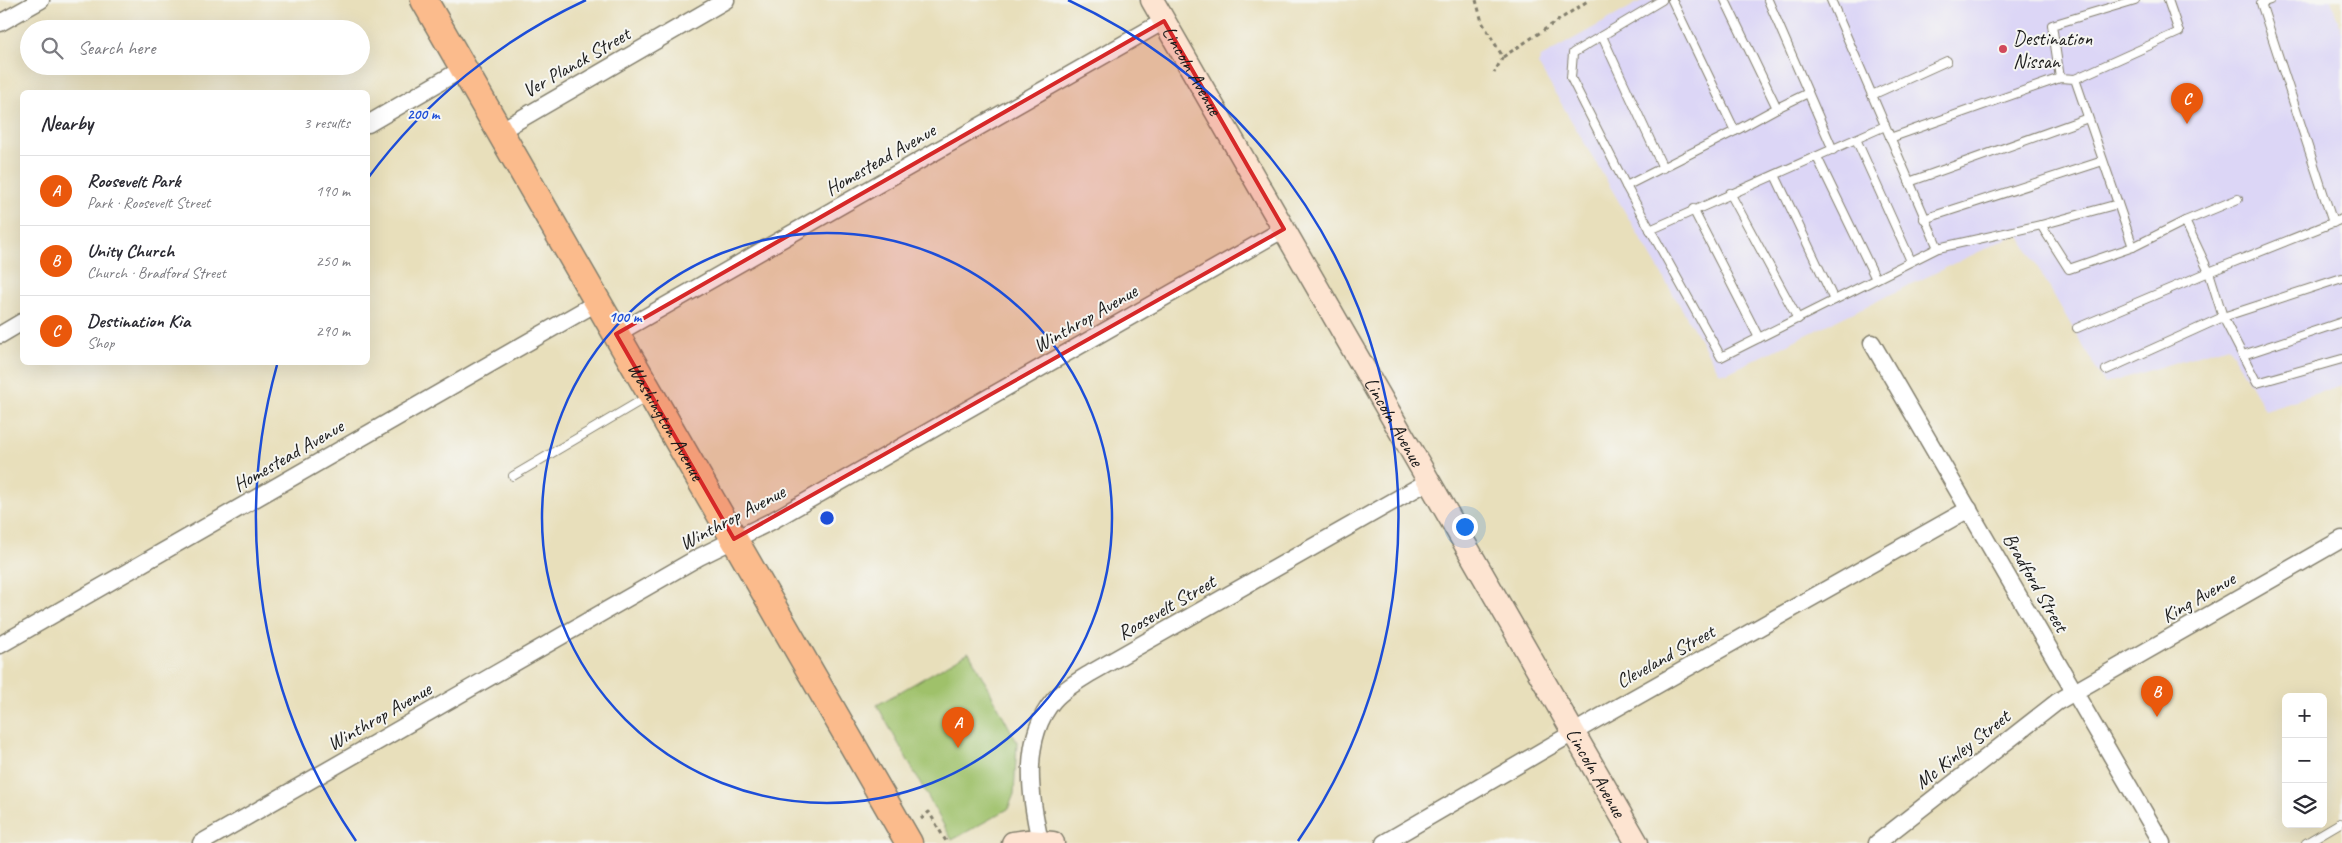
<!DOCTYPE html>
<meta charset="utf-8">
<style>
:root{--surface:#fff;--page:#f2f2f3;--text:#2b2b33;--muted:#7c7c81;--line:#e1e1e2;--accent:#ea580c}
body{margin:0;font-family:Caveat,sans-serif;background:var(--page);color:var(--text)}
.controls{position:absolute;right:15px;bottom:15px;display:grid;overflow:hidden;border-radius:8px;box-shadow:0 5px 20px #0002}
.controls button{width:45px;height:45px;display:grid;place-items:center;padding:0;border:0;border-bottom:1px solid var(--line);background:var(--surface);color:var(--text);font:25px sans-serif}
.you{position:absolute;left:1464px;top:526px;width:18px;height:18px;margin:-12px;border:4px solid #fff;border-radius:50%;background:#1a73e8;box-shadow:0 0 0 8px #1a73e833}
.badge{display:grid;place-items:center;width:32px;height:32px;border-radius:50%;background:var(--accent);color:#fff;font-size:16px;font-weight:700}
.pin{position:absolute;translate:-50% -41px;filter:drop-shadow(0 1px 2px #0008)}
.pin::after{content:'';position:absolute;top:26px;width:18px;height:15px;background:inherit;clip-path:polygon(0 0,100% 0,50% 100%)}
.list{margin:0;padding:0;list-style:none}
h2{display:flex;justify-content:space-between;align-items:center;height:65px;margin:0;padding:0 20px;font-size:21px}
h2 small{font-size:16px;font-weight:400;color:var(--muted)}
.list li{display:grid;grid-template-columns:32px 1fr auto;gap:15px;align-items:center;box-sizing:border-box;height:70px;padding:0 20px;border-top:1px solid var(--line)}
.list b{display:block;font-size:19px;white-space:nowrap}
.list p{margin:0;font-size:16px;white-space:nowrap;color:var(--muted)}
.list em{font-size:16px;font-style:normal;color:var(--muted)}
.icon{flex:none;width:28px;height:28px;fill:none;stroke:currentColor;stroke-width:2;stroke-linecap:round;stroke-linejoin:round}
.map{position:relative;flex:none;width:2342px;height:843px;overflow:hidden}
.search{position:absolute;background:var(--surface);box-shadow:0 5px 20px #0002;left:20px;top:20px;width:350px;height:55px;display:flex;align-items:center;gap:12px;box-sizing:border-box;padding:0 18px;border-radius:28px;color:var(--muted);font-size:19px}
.panel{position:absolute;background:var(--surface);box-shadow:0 5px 20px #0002;left:20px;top:90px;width:350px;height:275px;border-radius:8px}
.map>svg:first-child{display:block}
.built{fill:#dcd6f6}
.green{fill:#9fc16b;stroke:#5e6e44}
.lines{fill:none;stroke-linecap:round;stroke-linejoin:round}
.lane-casing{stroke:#827e6c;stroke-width:10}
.street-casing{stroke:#827e6c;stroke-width:19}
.secondary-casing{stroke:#827e6c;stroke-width:25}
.primary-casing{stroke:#827e6c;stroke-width:29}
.path{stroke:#827e6c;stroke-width:3;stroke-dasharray:4 4;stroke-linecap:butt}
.lane{stroke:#fff;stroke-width:8}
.street{stroke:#fff;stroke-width:16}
.secondary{stroke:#fde4d1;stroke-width:22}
.primary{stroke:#fbbb8c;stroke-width:26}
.marked{fill:#d62828;fill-opacity:0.2;stroke:#d62828;stroke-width:4;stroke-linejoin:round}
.ring{fill:none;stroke:#1d4ed8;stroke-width:2.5}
.poi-dot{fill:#d1495b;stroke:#f6f6f2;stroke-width:2}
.labels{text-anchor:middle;stroke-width:4;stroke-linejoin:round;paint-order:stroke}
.poi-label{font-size:20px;fill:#1c1c1c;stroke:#f6f6f2;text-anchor:start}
.street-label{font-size:20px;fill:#1c1c1c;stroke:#f6f6f2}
.centre{fill:#1d4ed8;stroke:#f6f6f2;stroke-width:2.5}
.ring-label{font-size:15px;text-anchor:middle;font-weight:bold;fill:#1d4ed8;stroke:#f6f6f2;stroke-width:4;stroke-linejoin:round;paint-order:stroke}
</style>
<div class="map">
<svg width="2342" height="843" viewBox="0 0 2342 843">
<rect width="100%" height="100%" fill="#f6f6f2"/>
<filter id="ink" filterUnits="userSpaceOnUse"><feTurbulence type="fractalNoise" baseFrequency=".02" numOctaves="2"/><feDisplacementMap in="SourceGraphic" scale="10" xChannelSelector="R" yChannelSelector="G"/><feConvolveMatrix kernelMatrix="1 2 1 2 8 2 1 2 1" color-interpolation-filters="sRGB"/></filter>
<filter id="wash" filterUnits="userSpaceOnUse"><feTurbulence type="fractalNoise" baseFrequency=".0096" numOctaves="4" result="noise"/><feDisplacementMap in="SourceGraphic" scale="20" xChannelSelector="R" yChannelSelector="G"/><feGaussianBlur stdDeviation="1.12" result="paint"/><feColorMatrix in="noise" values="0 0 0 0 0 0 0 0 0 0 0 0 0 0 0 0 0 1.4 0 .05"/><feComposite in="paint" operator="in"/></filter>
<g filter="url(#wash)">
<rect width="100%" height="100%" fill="#e8dfbb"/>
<path class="built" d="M 1643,0 L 2331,0 L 2342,32 L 2342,385 L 2265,410 L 2228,346 L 2105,384 L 2018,233 L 1727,373 L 1719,372 L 1538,64 L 1541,57 Z"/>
<path class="green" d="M 969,652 L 1017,742 L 1014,794 L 1008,809 L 952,840 L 877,705 Z"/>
</g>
<g filter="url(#ink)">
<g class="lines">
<g class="lane-casing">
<g id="lane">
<path d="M 1662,0 L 1573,53 L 1571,78 L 1626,186 L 1721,357 L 1938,248"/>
<path d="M 1725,0 L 1777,108 L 1735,131"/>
<path d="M 1768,0 L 1833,150"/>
<path d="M 1831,0 L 1938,248 L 2041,225 L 2069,269 L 2133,247 L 2185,221 L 2209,272 L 2223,317 L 2106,370"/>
<path d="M 2270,0 L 2261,3 L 2333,223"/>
<path d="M 1602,36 L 1663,168"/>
<path d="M 2060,78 L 2052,25 L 2135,0"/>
<path d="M 2075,79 L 2179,32 L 2168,0"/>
<path d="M 1872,95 L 1947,61"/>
<path d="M 1777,108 L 1808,93"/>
<path d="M 1890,138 L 2060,78 L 2075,79 L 2133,247"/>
<path d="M 1856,139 L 1911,261"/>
<path d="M 1817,157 L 1876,279"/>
<path d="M 1775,175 L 1834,300"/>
<path d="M 1909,182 L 2088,118"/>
<path d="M 1626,186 L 1735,131 L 1672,0"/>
<path d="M 1730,193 L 1798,319"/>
<path d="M 1693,209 L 1759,338"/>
<path d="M 1924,219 L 2103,161"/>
<path d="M 2185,221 L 2238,199"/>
<path d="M 2041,225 L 2118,204"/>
<path d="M 1650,230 L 1885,126"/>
<path d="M 2342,278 L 2223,317 L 2257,383 L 2342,359"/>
<path d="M 2077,328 L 2209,272 L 2342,219"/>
<path d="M 2243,355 L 2342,322"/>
<path d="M 513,476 L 647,397"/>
<path d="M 2306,843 L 2340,823"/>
</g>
</g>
<g class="street-casing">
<g id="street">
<path d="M 0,23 L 41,0"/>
<path d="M 368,124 L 464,68"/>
<path d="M 500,131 L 726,0"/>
<path d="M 616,334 L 1164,21"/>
<path d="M 0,335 L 22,322"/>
<path d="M 1872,343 L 2162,843"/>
<path d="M 0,645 L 598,302"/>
<path d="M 1040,841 C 1030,797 1021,738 1054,700 C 1064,689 1078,681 1091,673 L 1429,481"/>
<path d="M 201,843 L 699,557 L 770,522 L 1284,229"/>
<path d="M 1384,843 L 1595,720 L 1969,509"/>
<path d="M 1877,843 L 2057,702 L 2342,539"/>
</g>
</g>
<g class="secondary-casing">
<g id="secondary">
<path id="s1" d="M 1152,0 L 1637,843"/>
<path d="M 1013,843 L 1028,841 L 1053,843"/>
</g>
</g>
<g class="primary-casing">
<g id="primary">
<path id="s2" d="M 424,0 L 909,843"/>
</g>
</g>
<g class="path">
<path d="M 1476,0 L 1482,22 L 1503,57 L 1494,73"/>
<path d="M 1503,57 L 1589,0"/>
<path d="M 921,819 L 929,812 L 947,843"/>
</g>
<use href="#lane" class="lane"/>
<use href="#street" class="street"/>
<use href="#secondary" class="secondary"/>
<use href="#primary" class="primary"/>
</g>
</g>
<path class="marked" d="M 1164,21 L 1284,229 L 734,539 L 616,334 Z"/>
<g class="ring">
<circle cx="827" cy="518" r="285"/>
<path d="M356 841A571 571 0 0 1 277 365M368 178A571 571 0 0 1 586 0M1068 0A571 571 0 0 1 1298 841"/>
</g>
<circle class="poi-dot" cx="2003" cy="49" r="5"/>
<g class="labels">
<g class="poi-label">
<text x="2013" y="45">Destination<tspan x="2013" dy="23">Nissan</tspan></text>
</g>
<g class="street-label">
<text transform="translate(576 62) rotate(-30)" y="7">Ver Planck Street</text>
<text dy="7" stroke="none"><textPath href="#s1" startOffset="81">Lincoln Avenue</textPath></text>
<text transform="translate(880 159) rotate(-30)" y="7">Homestead Avenue</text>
<text transform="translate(1085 318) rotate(-30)" y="7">Winthrop Avenue</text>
<text dy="7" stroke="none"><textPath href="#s2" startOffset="486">Washington Avenue</textPath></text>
<text dy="7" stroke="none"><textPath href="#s1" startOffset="486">Lincoln Avenue</textPath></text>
<text transform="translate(288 455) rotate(-30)" y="7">Homestead Avenue</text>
<text transform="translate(732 517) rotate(-28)" y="7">Winthrop Avenue</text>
<text transform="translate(2036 582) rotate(60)" y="7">Bradford Street</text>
<text transform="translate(2198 597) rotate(-30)" y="7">King Avenue</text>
<text transform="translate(1166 607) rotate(-30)" y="7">Roosevelt Street</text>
<text transform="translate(1665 656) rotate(-29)" y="7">Cleveland Street</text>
<text transform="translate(379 716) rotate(-30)" y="7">Winthrop Avenue</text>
<text transform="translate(1962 749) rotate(-38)" y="7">Mc Kinley Street</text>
<text dy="7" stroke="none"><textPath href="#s1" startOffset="891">Lincoln Avenue</textPath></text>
</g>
</g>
<circle cx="827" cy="518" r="8" class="centre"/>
<g class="ring-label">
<text x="423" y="119">200 m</text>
<text x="625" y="322">100 m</text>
</g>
</svg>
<div class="controls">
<button>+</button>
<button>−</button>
<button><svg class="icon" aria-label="layers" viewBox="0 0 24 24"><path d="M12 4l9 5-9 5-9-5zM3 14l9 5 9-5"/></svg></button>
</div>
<div class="you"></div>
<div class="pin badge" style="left:958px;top:748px">A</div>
<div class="pin badge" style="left:2157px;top:717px">B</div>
<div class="pin badge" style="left:2187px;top:124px">C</div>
<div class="search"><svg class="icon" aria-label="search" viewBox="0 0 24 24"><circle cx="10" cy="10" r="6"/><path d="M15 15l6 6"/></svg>Search here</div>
<section class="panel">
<h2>Nearby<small>3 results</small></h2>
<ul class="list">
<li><span class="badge">A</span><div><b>Roosevelt Park</b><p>Park · Roosevelt Street</p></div><em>190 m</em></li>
<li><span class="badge">B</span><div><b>Unity Church</b><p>Church · Bradford Street</p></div><em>250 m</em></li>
<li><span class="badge">C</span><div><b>Destination Kia</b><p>Shop</p></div><em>290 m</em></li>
</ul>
</section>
</div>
